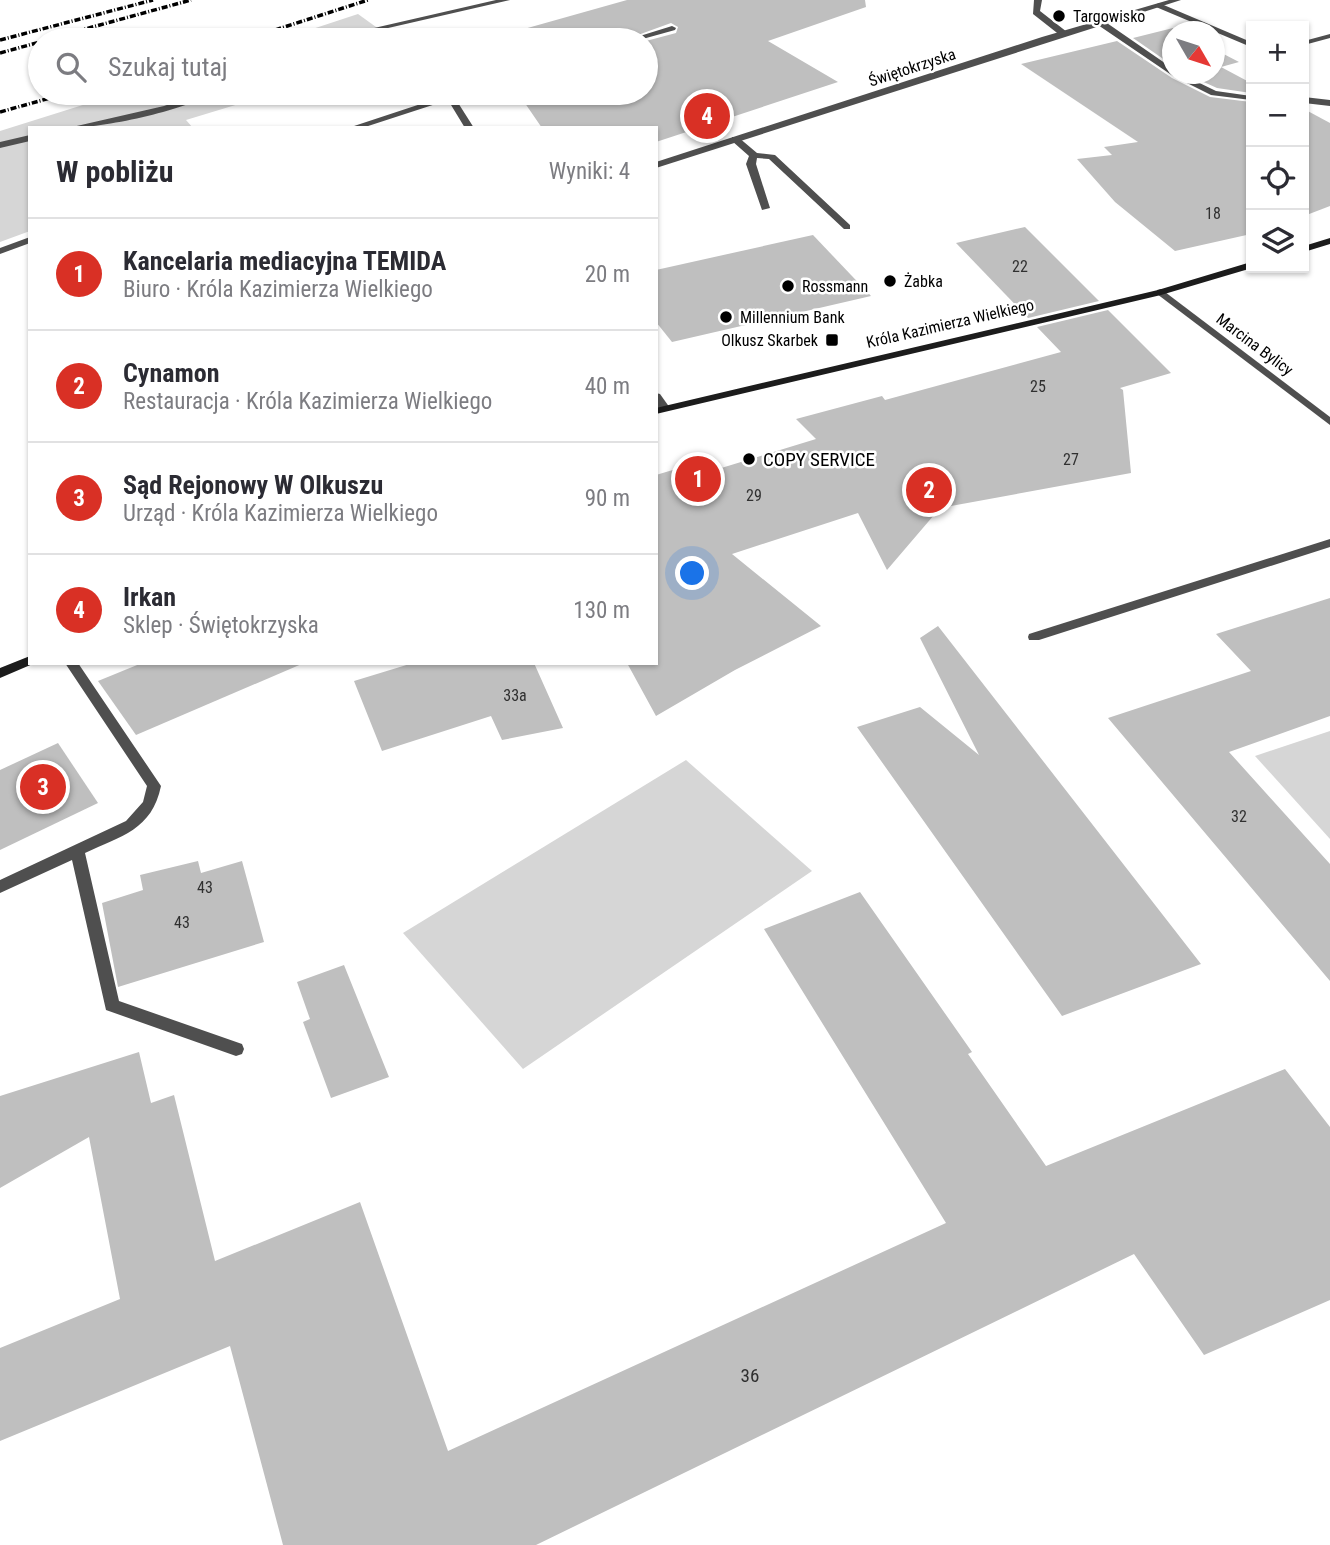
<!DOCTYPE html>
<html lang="pl">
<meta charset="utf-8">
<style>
:root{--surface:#fff;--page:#f2f2f3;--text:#2b2b33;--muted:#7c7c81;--line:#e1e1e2;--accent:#d93025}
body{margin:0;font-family:"Roboto Condensed",sans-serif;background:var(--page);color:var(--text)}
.controls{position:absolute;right:21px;top:21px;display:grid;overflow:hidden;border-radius:0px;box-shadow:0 2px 5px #0004}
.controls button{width:63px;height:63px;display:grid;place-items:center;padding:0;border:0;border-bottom:2px solid var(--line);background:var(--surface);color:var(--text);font:35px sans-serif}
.compass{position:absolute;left:1162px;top:21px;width:63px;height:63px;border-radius:50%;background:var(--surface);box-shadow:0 2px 5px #0004;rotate:129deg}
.you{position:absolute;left:693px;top:574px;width:24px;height:24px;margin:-18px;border:5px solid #fff;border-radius:50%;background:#1a73e8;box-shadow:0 0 0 10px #1a73e833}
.badge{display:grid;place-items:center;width:46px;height:46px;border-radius:50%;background:var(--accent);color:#fff;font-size:23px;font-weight:700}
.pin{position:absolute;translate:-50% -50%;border:4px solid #fff;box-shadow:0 2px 7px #0006}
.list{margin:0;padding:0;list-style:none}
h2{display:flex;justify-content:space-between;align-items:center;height:91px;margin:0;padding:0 28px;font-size:30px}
h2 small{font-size:23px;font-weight:400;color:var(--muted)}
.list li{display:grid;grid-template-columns:46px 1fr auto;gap:21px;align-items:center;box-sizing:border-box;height:112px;padding:0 28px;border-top:2px solid var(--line)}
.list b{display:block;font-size:26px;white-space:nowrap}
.list p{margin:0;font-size:23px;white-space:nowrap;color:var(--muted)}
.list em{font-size:23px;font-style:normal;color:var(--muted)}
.icon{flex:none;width:38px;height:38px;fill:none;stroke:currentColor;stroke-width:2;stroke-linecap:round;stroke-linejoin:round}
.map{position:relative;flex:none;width:1330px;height:1545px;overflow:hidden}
.search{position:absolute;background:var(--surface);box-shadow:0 2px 5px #0004;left:28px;top:28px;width:630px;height:77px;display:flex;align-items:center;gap:18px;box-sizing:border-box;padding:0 24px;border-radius:38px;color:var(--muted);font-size:26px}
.panel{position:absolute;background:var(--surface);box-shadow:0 2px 5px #0004;left:28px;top:126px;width:630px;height:539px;border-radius:0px}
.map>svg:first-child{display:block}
.green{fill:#d6d6d6}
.building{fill:#bfbfbf}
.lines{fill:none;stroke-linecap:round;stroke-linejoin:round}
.lane{fill:#4f4f4f;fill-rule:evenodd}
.street{fill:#4f4f4f;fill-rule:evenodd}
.secondary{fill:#1c1c1c;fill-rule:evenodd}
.rail{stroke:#000;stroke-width:3.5;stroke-dasharray:6 2 1 2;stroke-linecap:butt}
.poi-dot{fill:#000;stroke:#fff;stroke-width:2.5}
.labels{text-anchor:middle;stroke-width:5;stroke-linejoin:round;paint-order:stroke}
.far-poi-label{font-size:16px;fill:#000;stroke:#fff;text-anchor:start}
.far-street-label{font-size:16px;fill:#000;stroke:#fff}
.number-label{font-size:16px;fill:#303030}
.poi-label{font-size:19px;fill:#000;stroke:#fff;text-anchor:start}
.near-number-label{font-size:19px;fill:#303030}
</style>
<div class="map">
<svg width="1330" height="1545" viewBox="0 0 1330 1545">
<rect width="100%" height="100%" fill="#fff"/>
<g class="green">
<path d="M 358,14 L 394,40 L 279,40 Z"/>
<path d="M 121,93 L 275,93 L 186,120 L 193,128 L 30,128 L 30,231 L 0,242 L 0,131 Z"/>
<path d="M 1330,731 L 1330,839 L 1255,756 Z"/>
<path d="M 686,760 L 812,871 L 523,1069 L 403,933 Z"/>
</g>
<g class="building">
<path d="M 627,0 L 865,0 L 866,7 L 768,41 L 838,82 L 656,142 L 656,128 L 542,128 L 518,93 L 646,93 L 646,41 L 676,33 L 678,27 L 671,23 L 624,40 L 485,40 Z"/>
<path d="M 1173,28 L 1180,32 L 1172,32 L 1172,65 L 1133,38 Z"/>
<path d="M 1117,41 L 1172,78 L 1210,97 L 1251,102 L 1251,234 L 1175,251 L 1115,202 L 1077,159 L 1112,155 L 1104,147 L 1138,142 L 1021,64 Z"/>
<path d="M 1214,49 L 1239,62 L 1221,67 L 1251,83 L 1251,93 L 1217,88 L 1186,74 L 1214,74 Z"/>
<path d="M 1304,109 L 1330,123 L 1330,206 L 1304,216 Z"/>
<path d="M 1025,227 L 1099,301 L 1028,318 L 956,243 Z"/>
<path d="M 813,235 L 871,296 L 672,342 L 656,322 L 656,270 Z"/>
<path d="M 1108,310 L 1171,373 L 1120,388 L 1123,390 L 1131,473 L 940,508 L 887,570 L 858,513 L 732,554 L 821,626 L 735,670 L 656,716 L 627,663 L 656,663 L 656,475 L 686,466 L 695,476 L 816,439 L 796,419 L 882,396 L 885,400 L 1061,352 L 1037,327 Z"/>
<path d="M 1330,598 L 1330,716 L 1229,752 L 1330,864 L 1330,981 L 1108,718 L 1251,671 L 1216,634 Z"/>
<path d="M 938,626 L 1201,964 L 1062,1016 L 857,727 L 920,707 L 979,755 L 920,638 Z"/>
<path d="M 142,663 L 304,663 L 136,735 L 98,681 Z"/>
<path d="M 413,663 L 534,663 L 563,728 L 502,740 L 491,716 L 382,751 L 354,681 Z"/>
<path d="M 58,743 L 98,803 L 0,850 L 0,770 Z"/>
<path d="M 198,861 L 201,873 L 242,861 L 264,942 L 118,987 L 102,903 L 143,890 L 140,875 Z"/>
<path d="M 860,892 L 972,1052 L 968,1054 L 1046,1166 L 1285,1069 L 1330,1127 L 1330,1300 L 1204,1355 L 1134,1254 L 536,1545 L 283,1545 L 230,1346 L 0,1441 L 0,1348 L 120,1299 L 89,1137 L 0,1188 L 0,1096 L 139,1052 L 151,1103 L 174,1095 L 215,1261 L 360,1202 L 448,1451 L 946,1223 L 764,929 Z"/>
<path d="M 344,965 L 389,1077 L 331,1098 L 303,1022 L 310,1019 L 297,982 Z"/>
</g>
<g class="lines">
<g class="lane">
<path d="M 496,0 L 510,0 L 336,40 L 322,40 Z"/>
<path d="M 1034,0 L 1042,0 L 1040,11 L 1067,32 L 1067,36 L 1061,36 L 1033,14 Z"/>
<path d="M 1159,3 L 1251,42 L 1251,47 L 1156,7 L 1155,5 Z"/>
<path d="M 1098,21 L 1104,21 L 1172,68 L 1172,74 L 1181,74 L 1216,91 L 1251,96 L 1251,100 L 1211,95 L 1173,76 L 1098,25 Z"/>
<path d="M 1330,34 L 1330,38 L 1304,45 L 1304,41 Z"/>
<path d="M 201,93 L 212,93 C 184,111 102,128 68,128 L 164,106 Z"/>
<path d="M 1304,97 L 1330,100 L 1330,106 L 1304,103 Z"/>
<path d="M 30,135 L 30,141 L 0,148 L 0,142 Z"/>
<path d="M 732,137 L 738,137 L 757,153 L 775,155 L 850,225 L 850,229 L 844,229 L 769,159 L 757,158 L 756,164 L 770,208 L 762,210 L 746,164 L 749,156 L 732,141 Z"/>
<path d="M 1330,539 L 1330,547 L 1039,640 L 1029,640 L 1028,637 L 1029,634 Z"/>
<path d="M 65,663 L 78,663 L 161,786 C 152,830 121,836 85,853 L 119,1001 L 242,1044 L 244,1049 L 242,1054 L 236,1056 L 106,1010 L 72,860 L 0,893 L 0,880 L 126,821 L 143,802 L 147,786 Z"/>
</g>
<g class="street">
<path d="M 1169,0 L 1181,0 L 656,168 L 656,162 L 1042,37 Z"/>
<path d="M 672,26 L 676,28 L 675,30 L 639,40 L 627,40 Z"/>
<path d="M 454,93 L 466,93 L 455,98 L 474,128 L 465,128 L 448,100 L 362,128 L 348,128 Z"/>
<path d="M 30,237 L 30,243 L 0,254 L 0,248 Z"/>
<path d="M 1161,289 L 1330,417 L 1330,425 L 1157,294 L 1157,290 Z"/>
<path d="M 656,393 L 660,394 L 670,408 L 668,410 L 664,411 L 658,408 Z"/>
</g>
<g class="secondary">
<path d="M 1330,238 L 1330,244 L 1304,252 L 1304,246 Z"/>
<path d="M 1251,262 L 1252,268 L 1161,295 L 656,414 L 656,408 L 1158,290 Z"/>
<path d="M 30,656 L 30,663 L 35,663 L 0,678 L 0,668 Z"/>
</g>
<g class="rail">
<path d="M 0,40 L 153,0"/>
<path d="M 45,40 L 191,0"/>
<path d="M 244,40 L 368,0"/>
<path d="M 0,53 L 40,42"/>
<path d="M 0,112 L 68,93"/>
</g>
</g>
<g class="poi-dot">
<circle cx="1059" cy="16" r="7"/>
<circle cx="890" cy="281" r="7"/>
<circle cx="788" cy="286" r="7"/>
<circle cx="726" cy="317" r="7"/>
<rect x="825" y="333" width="14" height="14" rx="3.5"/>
<circle cx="749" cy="459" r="7"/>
</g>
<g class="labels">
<g class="far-poi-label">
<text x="1073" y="22">Targowisko</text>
<text x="904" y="287">Żabka</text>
<text x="802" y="292">Rossmann</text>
<text x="740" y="323">Millennium Bank</text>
<text x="818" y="346" text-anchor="end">Olkusz Skarbek</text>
</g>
<g class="far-street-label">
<text transform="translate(912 67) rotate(-18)" y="6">Świętokrzyska</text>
<text transform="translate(950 323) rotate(-13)" y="6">Króla Kazimierza Wielkiego</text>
<text transform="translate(1255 344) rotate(37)" y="6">Marcina Bylicy</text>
</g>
<g class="number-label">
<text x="1213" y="219">18</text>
<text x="1020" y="272">22</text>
<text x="1038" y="392">25</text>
<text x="1071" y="465">27</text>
<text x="754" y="501">29</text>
<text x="515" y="701">33a</text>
<text x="1239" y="822">32</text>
<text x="205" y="893">43</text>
<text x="182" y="928">43</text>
</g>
<g class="poi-label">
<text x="763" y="466">COPY SERVICE</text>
</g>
<g class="near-number-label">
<text x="750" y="1382">36</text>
</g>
</g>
</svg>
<div class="controls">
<button>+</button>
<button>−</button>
<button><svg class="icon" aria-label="locate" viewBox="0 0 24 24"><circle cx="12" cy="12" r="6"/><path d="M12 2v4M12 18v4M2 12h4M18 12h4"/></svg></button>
<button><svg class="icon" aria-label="layers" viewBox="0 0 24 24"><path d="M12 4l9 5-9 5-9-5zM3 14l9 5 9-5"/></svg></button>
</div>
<svg class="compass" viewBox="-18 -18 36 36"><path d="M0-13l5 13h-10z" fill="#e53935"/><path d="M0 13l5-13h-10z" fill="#7c7c81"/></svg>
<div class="you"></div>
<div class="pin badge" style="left:698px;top:479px">1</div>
<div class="pin badge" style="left:929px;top:490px">2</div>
<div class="pin badge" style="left:43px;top:787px">3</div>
<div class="pin badge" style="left:707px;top:116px">4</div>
<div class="search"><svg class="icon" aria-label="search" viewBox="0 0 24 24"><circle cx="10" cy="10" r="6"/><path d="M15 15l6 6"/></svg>Szukaj tutaj</div>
<section class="panel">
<h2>W pobliżu<small>Wyniki: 4</small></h2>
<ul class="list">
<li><span class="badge">1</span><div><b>Kancelaria mediacyjna TEMIDA</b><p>Biuro · Króla Kazimierza Wielkiego</p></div><em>20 m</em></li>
<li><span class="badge">2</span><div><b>Cynamon</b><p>Restauracja · Króla Kazimierza Wielkiego</p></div><em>40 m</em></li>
<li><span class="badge">3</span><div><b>Sąd Rejonowy W Olkuszu</b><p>Urząd · Króla Kazimierza Wielkiego</p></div><em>90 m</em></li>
<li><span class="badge">4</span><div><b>Irkan</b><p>Sklep · Świętokrzyska</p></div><em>130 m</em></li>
</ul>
</section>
</div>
